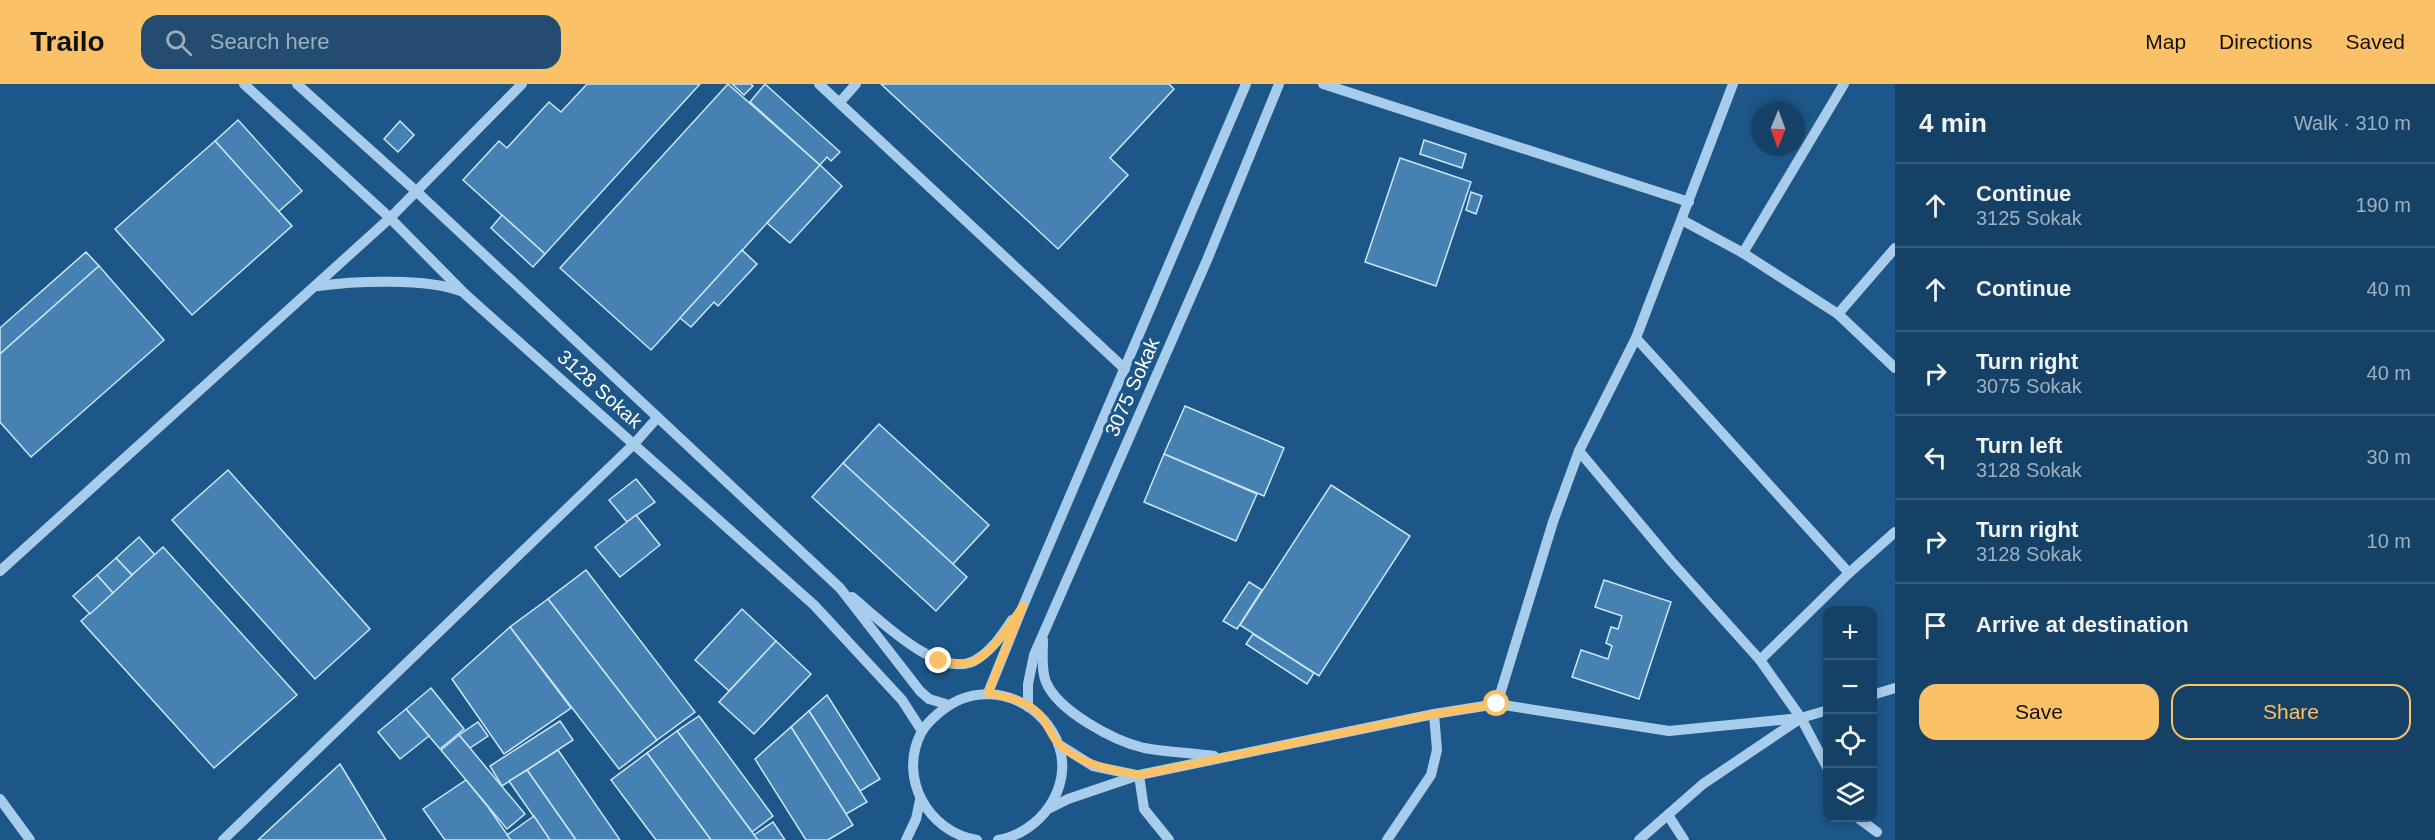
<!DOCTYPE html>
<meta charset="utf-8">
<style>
:root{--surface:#164167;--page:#234c70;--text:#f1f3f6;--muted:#9eafc0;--line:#355a7b;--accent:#fbc166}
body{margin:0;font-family:Helvetica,sans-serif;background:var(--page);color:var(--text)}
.controls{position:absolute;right:18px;bottom:18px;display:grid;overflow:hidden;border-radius:12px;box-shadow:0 3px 9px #0003}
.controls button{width:54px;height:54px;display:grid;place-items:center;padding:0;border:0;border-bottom:2px solid var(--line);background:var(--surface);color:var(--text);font:30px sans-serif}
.compass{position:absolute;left:1751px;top:18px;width:54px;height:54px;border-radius:50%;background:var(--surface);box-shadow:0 3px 9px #0003;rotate:181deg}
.stop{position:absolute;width:18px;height:18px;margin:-14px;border:4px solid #fbc166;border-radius:50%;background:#fff}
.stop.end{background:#fbc166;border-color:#fff;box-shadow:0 2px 6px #0008}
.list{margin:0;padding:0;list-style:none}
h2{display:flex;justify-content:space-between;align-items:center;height:78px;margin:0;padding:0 24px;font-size:26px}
h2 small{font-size:20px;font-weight:400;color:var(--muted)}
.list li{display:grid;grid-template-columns:39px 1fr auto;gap:18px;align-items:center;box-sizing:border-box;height:84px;padding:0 24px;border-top:2px solid var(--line)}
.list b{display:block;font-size:22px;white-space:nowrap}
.list p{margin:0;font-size:20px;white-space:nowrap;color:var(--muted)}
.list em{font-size:20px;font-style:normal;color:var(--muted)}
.actions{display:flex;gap:12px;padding:18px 24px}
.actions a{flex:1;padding:14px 0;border:2px solid var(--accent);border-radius:18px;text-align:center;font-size:21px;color:var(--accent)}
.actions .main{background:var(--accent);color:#111}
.icon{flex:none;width:33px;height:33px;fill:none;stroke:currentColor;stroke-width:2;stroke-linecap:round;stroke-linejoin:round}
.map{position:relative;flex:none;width:1895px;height:756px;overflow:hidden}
header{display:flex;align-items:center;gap:36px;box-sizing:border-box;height:84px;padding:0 30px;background:var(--accent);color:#111}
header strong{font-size:28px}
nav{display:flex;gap:33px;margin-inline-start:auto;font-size:21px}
.search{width:420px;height:54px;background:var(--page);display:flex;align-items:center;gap:15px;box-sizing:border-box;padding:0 21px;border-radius:18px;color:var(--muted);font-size:22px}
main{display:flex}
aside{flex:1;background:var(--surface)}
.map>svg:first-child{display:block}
.building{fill:#4581b2;stroke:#cde5f9;stroke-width:1.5}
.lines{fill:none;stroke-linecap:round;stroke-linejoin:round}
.minor{stroke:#a8cdec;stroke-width:10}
.route{stroke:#fbc166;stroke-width:8}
.labels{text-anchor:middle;stroke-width:6;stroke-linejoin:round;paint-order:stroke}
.street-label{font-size:20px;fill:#fff;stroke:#1d5789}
</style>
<header>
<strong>Trailo</strong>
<div class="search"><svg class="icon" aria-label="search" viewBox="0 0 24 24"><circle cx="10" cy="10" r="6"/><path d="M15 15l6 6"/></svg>Search here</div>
<nav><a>Map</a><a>Directions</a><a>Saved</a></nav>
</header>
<main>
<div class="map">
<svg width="1895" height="756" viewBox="0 0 1895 756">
<rect width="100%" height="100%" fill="#1d5789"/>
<g class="building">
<path d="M 587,0 L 700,0 L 545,170 L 463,96 L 499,57 L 507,64 L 549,18 L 561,28 Z"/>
<path d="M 728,0 L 820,81 L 651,266 L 560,184 Z"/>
<path d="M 732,0 L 751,0 L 753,2 L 744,11 Z"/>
<path d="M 765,0 L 840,68 L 831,77 L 827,73 L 820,81 L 750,18 Z"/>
<path d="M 881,0 L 1169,0 L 1174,5 L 1110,74 L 1128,91 L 1058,165 Z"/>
<path d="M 238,36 L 302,107 L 278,128 L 215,57 Z"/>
<path d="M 400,37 L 414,51 L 398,68 L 384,55 Z"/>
<path d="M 1424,56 L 1466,70 L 1462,84 L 1420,70 Z"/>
<path d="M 215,57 L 292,142 L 192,231 L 115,145 Z"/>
<path d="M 1400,74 L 1471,98 L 1436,202 L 1365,178 Z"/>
<path d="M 820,81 L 842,102 L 790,159 L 767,139 Z"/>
<path d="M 1471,108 L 1482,112 L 1476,130 L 1466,126 Z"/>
<path d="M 502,131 L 545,170 L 533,183 L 491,144 Z"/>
<path d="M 742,166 L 757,180 L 718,222 L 714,218 L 691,243 L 680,234 Z"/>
<path d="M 86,168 L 99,182 L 0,270 L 0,244 Z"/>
<path d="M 99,182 L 164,256 L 31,373 L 0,338 L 0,270 Z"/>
<path d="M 1185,322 L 1284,364 L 1264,412 L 1164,370 Z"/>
<path d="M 879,340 L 989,441 L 953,480 L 843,379 Z"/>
<path d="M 1164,370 L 1257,410 L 1236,457 L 1144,418 Z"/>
<path d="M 843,379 L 967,493 L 936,527 L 812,413 Z"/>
<path d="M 228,386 L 370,545 L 315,595 L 172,436 Z"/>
<path d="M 636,395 L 655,418 L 627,438 L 609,416 Z"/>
<path d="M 1331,401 L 1410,452 L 1319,592 L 1240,541 Z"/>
<path d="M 636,431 L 660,461 L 620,493 L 595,463 Z"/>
<path d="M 139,453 L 155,471 L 132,491 L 116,474 Z"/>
<path d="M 163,463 L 297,611 L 214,684 L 81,537 Z"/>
<path d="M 116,474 L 132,491 L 113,509 L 97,491 Z"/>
<path d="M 586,486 L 695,628 L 657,656 L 548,515 Z"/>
<path d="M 97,491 L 113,509 L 90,530 L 73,512 Z"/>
<path d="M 1604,496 L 1671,518 L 1639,615 L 1572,593 L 1581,566 L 1608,575 L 1612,562 L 1606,559 L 1611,543 L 1618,545 L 1622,532 L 1595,523 Z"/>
<path d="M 1249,498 L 1262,506 L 1237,545 L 1223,537 Z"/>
<path d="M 548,515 L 657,656 L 619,685 L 510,543 Z"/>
<path d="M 742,525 L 776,557 L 729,607 L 695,576 Z"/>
<path d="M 510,543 L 571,624 L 504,670 L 452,595 Z"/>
<path d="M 1253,550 L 1314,589 L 1307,600 L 1246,560 Z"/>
<path d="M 776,557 L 811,590 L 754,650 L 719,618 Z"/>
<path d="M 431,604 L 464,645 L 440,665 L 406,625 Z"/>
<path d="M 827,611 L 880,695 L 860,707 L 809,627 Z"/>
<path d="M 406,625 L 429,652 L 400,675 L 378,648 Z"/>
<path d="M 809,627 L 867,718 L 846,730 L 791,643 Z"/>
<path d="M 699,632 L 773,732 L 752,748 L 677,647 Z"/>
<path d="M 560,637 L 573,656 L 502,702 L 490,682 Z"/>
<path d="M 478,638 L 488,652 L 470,664 L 459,651 Z"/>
<path d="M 791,643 L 853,741 L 828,756 L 806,756 L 755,675 Z"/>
<path d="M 677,647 L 752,748 L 758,756 L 711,756 L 647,669 Z"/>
<path d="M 459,651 L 525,730 L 507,745 L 441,666 Z"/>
<path d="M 558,666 L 620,756 L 576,756 L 527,686 Z"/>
<path d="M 647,669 L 711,756 L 656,756 L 611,696 Z"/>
<path d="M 340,680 L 386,756 L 258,756 Z"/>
<path d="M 527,686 L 576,756 L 550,756 L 509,697 Z"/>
<path d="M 466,696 L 488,723 L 511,756 L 445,756 L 423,725 Z"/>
<path d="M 534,732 L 550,756 L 511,756 L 507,751 Z"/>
<path d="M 773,738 L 785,756 L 758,756 L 754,751 Z"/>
</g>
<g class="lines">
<g class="minor">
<path d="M 244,0 L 390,134 L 465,210 L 814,521 L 902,616 L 922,647"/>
<path d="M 297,0 L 417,108 L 840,504 L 920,607 L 929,615 L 949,621"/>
<path d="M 819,0 L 1125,285"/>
<path d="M 1323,0 L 1689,118"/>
<path d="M 840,18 L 856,0"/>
<path d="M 1682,136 L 1743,169 L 1838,230 L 1895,284"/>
<path d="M 1743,169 L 1844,0"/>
<path d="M 318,202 C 353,197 429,194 460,207"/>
<path d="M 1838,230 L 1895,164"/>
<path d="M 1636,254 L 1849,489"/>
<path d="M 1579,367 L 1671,477 L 1760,576 L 1801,634 L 1828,685"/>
<path d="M 0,487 L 390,134 L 522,0"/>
<path d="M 852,513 C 878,534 938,595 974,577 C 991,568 1002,551 1012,536"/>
<path d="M 1043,556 C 1043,569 1041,586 1046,598 C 1058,627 1114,657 1144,664 C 1167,668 1191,669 1214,672"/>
<path d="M 1760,576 L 1849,489 L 1895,448"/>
<path d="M 988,609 L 1023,522 L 1246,0"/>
<path d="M 1872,611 L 1895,604"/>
<path d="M 1497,620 L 1553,438 L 1579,367 L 1636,254 L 1733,0"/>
<path d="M 1028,623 L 1028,600 L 1034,571 L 1207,176 L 1279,0"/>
<path d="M 1058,660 L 1093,682 L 1136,691"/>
<path d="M 1139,691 L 1144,725 L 1169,756"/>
<path d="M 0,715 L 30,756"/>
<path d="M 1050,724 L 1068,715 L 1139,691 L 1434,630 L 1497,620 L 1669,647 L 1801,634 L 1828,626"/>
<path d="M 1668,731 L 1684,756"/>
<path d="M 1858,734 L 1877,748"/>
<path d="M 223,756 L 634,360 L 657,334"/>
<path d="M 906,756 L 916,735 L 920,716"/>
<path d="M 977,756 C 928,748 898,694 921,649 C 928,636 946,622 959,616 C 998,599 1045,621 1059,662 C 1073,704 1040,749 998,756"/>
<path d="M 1387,756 L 1431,691 L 1437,666 L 1434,630"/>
<path d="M 1639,756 L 1703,700 L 1798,636"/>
</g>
</g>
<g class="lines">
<path class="route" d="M 939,577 C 949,579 962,581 972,578 C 992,571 1011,538 1023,522 L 988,609 C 1007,613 1026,616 1040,631 C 1048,640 1051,654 1061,662 C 1084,681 1111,686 1139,691 L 1434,630 L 1497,620"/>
</g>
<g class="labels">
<g class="street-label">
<text transform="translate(1132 303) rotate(-66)" y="7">3075 Sokak</text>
<text transform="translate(600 305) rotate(42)" y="7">3128 Sokak</text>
</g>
</g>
</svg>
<div class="controls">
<button>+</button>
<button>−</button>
<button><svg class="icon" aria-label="locate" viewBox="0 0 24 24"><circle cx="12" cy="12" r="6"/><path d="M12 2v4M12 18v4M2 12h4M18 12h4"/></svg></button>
<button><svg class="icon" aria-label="layers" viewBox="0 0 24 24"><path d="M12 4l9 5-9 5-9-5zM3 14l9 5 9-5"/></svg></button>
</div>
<svg class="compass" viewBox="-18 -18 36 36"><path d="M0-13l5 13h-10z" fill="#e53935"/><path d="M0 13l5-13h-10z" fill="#9eafc0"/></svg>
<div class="stop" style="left:1497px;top:620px"></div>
<div class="stop end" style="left:939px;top:577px"></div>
</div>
<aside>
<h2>4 min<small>Walk · 310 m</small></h2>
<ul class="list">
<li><svg class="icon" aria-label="ahead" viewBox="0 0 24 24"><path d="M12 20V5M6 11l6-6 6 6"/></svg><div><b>Continue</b><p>3125 Sokak</p></div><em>190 m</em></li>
<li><svg class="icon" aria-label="ahead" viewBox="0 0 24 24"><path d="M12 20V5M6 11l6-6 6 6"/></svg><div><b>Continue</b></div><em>40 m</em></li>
<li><svg class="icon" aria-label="right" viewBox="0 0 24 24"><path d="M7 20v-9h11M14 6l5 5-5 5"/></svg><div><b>Turn right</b><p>3075 Sokak</p></div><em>40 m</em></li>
<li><svg class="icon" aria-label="left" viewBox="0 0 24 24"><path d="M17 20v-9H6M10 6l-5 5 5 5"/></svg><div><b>Turn left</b><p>3128 Sokak</p></div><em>30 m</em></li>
<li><svg class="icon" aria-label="right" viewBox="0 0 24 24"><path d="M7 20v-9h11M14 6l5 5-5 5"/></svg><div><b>Turn right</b><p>3128 Sokak</p></div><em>10 m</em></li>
<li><svg class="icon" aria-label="arrive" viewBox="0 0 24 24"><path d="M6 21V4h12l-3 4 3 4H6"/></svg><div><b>Arrive at destination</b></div></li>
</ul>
<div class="actions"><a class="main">Save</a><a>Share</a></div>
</aside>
</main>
